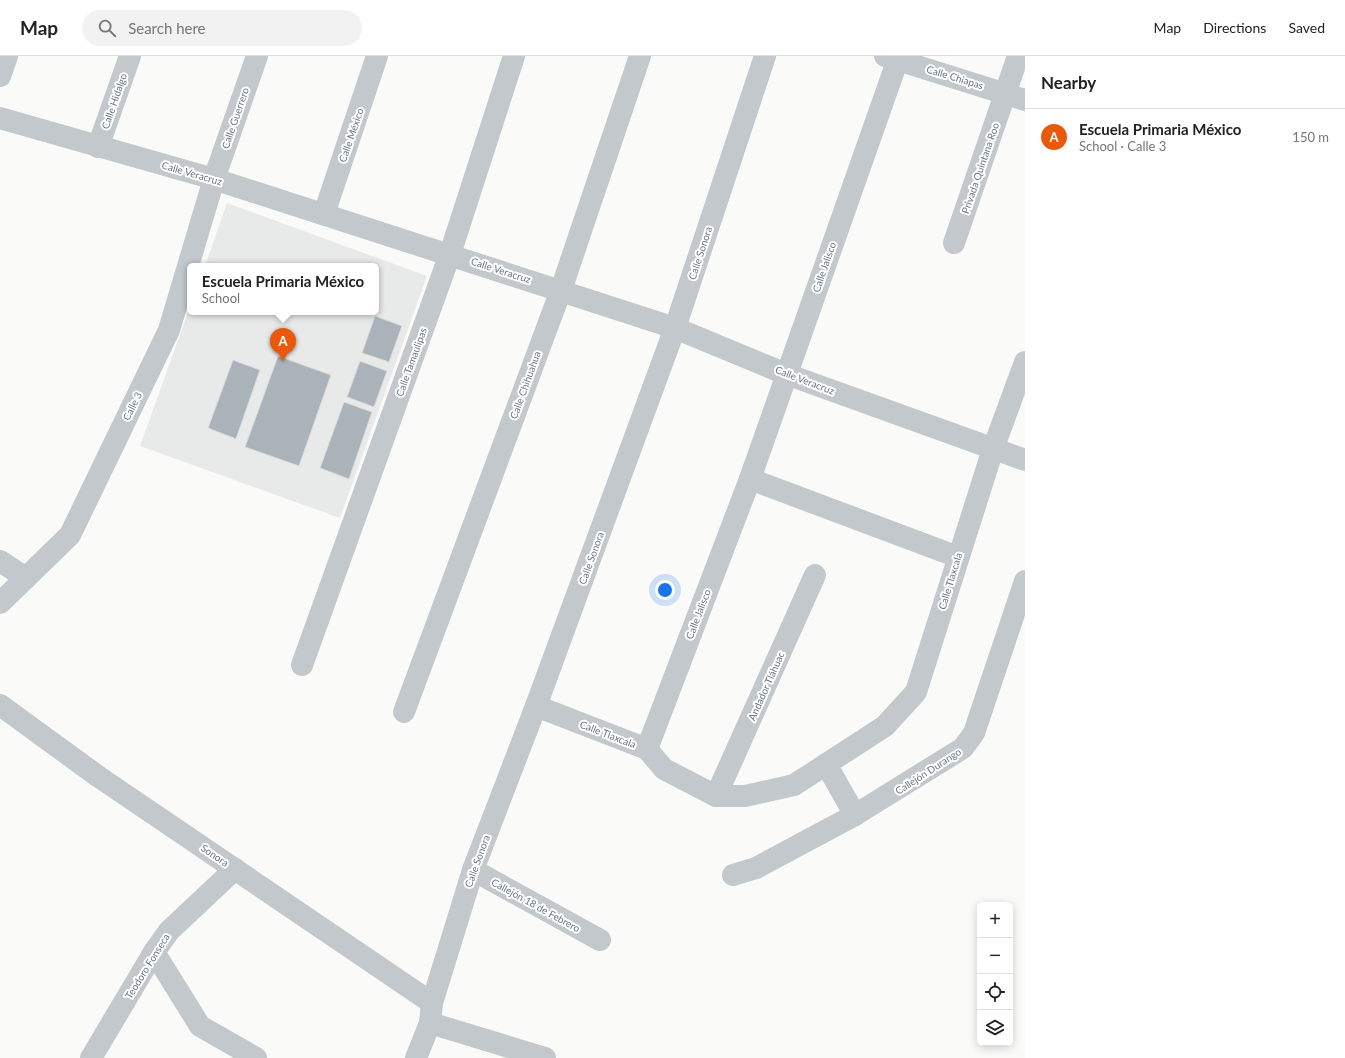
<!DOCTYPE html>
<meta charset="utf-8">
<style>
:root{--surface:#fff;--page:#f2f2f2;--text:#222;--muted:#767676;--line:#e0e0e0;--accent:#ea580c}
body{margin:0;font-family:Lato,sans-serif;background:var(--page);color:var(--text)}
.controls{position:absolute;right:12px;bottom:12px;display:grid;overflow:hidden;border-radius:6px;box-shadow:0 2px 10px #0003}
.controls button{width:36px;height:36px;display:grid;place-items:center;padding:0;border:0;border-bottom:1px solid var(--line);background:var(--surface);color:var(--text);font:20px sans-serif}
.you{position:absolute;left:665px;top:534px;width:14px;height:14px;margin:-10px;border:3px solid #fff;border-radius:50%;background:#1a73e8;box-shadow:0 0 0 6px #1a73e833}
.badge{display:grid;place-items:center;width:26px;height:26px;border-radius:50%;background:var(--accent);color:#fff;font-size:13px;font-weight:700}
.pin{position:absolute;translate:-50% -33px;filter:drop-shadow(0 1px 2px #0008)}
.pin::after{content:'';position:absolute;top:21px;width:14px;height:12px;background:inherit;clip-path:polygon(0 0,100% 0,50% 100%)}
.popup{position:absolute;left:187px;top:207px;width:192px;height:52px;box-sizing:border-box;display:grid;place-content:center;border-radius:6px;background:var(--surface);filter:drop-shadow(0 1px 3px #0005);font-size:13px;white-space:nowrap;color:var(--muted)}
.popup b{font-size:15px;color:var(--text)}
.popup::after{content:'';position:absolute;left:50%;top:100%;margin-left:-8px;border:8px solid transparent;border-top-color:var(--surface)}
.list{margin:0;padding:0;list-style:none}
h2{display:flex;justify-content:space-between;align-items:center;height:52px;margin:0;padding:0 16px;font-size:17px}
h2 small{font-size:13px;font-weight:400;color:var(--muted)}
.list li{display:grid;grid-template-columns:26px 1fr auto;gap:12px;align-items:center;box-sizing:border-box;height:56px;padding:0 16px;border-top:1px solid var(--line)}
.list b{display:block;font-size:15px;white-space:nowrap}
.list p{margin:0;font-size:13px;white-space:nowrap;color:var(--muted)}
.list em{font-size:13px;font-style:normal;color:var(--muted)}
.icon{flex:none;width:22px;height:22px;fill:none;stroke:currentColor;stroke-width:2;stroke-linecap:round;stroke-linejoin:round}
.map{position:relative;flex:none;width:1025px;height:1002px;overflow:hidden}
header{display:flex;align-items:center;gap:24px;box-sizing:border-box;height:56px;padding:0 20px;background:var(--surface);border-bottom:1px solid var(--line)}
header strong{font-size:19px}
nav{display:flex;gap:22px;margin-inline-start:auto;font-size:14px}
.search{width:280px;height:36px;background:var(--page);display:flex;align-items:center;gap:10px;box-sizing:border-box;padding:0 14px;border-radius:22px;color:var(--muted);font-size:15px}
main{display:flex}
aside{flex:1;background:var(--surface)}
.map>svg:first-child{display:block}
.built{fill:#e8e9e9}
.building{fill:#aab3b9;stroke:#dcdcda}
.lines{fill:none;stroke-linecap:round;stroke-linejoin:round}
.minor{stroke:#c3c8cc;stroke-width:22}
.labels{text-anchor:middle;stroke-width:4;stroke-linejoin:round;paint-order:stroke}
.street-label{font-size:10px;fill:#657683;stroke:#fff}
</style>
<header>
<strong>Map</strong>
<div class="search"><svg class="icon" aria-label="search" viewBox="0 0 24 24"><circle cx="10" cy="10" r="6"/><path d="M15 15l6 6"/></svg>Search here</div>
<nav><a>Map</a><a>Directions</a><a>Saved</a></nav>
</header>
<main>
<div class="map">
<svg width="1025" height="1002" viewBox="0 0 1025 1002">
<rect width="100%" height="100%" fill="#fafaf8"/>
<path class="built" d="M 227,147 L 427,220 L 340,462 L 140,390 L 190,251 L 190,256 L 376,256 L 376,210 L 205,210 Z"/>
<g class="building">
<path d="M 375,260 L 402,270 L 389,306 L 362,297 Z"/>
<path d="M 278,300 L 331,319 L 299,410 L 245,391 Z"/>
<path d="M 233,304 L 260,314 L 236,383 L 208,372 Z"/>
<path d="M 360,305 L 387,315 L 374,351 L 347,341 Z"/>
<path d="M 344,346 L 372,356 L 349,423 L 320,412 Z"/>
</g>
<g class="lines">
<g class="minor">
<path d="M 885,0 L 1025,44"/>
<path d="M 0,20 L 7,0"/>
<path d="M 0,62 L 214,123 L 675,272 L 786,318 L 1025,404"/>
<path d="M 98,91 L 130,0"/>
<path d="M 324,158 L 377,0"/>
<path d="M 954,187 L 1018,0"/>
<path d="M 750,423 L 958,501"/>
<path d="M 0,505 L 26,522"/>
<path d="M 0,547 L 70,479 L 169,274 L 214,123 L 257,0"/>
<path d="M 302,609 L 450,198 L 514,0"/>
<path d="M 0,649 L 99,721 L 432,947"/>
<path d="M 536,650 L 647,693 L 664,713 L 716,740 L 745,740 L 794,729 L 885,670 L 916,636 L 993,393 L 1025,306"/>
<path d="M 404,656 L 561,234 L 640,0"/>
<path d="M 647,693 L 750,423 L 899,0"/>
<path d="M 826,708 L 855,759"/>
<path d="M 716,740 L 815,519"/>
<path d="M 473,814 L 600,884"/>
<path d="M 733,819 L 756,812 L 855,759 L 963,692 L 974,677 L 1025,525"/>
<path d="M 154,896 L 200,970 L 256,1002"/>
<path d="M 430,967 L 545,1002"/>
<path d="M 91,1002 L 154,896 L 169,875 L 235,813"/>
<path d="M 416,1002 L 430,967 L 432,947 L 473,814 L 536,650 L 675,272 L 765,0"/>
</g>
</g>
<g class="labels">
<g class="street-label">
<text transform="translate(955 21) rotate(17)" y="4">Calle Chiapas</text>
<text transform="translate(114 45) rotate(-71)" y="4">Calle Hidalgo</text>
<text transform="translate(235 62) rotate(-71)" y="4">Calle Guerrero</text>
<text transform="translate(351 79) rotate(-71)" y="4">Calle México</text>
<text transform="translate(980 112) rotate(-71)" y="4">Privada Quintana Roo</text>
<text transform="translate(192 117) rotate(16)" y="4">Calle Veracruz</text>
<text transform="translate(700 197) rotate(-72)" y="4">Calle Sonora</text>
<text transform="translate(824 211) rotate(-71)" y="4">Calle Jalisco</text>
<text transform="translate(501 214) rotate(18)" y="4">Calle Veracruz</text>
<text transform="translate(411 306) rotate(-70)" y="4">Calle Tamaulipas</text>
<text transform="translate(805 324) rotate(21)" y="4">Calle Veracruz</text>
<text transform="translate(525 329) rotate(-70)" y="4">Calle Chihuahua</text>
<text transform="translate(132 350) rotate(-64)" y="4">Calle 3</text>
<text transform="translate(591 502) rotate(-70)" y="4">Calle Sonora</text>
<text transform="translate(950 525) rotate(-73)" y="4">Calle Tlaxcala</text>
<text transform="translate(698 558) rotate(-69)" y="4">Calle Jalisco</text>
<text transform="translate(766 630) rotate(-66)" y="4">Andador Tláhuac</text>
<text transform="translate(608 678) rotate(21)" y="4">Calle Tlaxcala</text>
<text transform="translate(928 715) rotate(-33)" y="4">Callejón Durango</text>
<text transform="translate(215 799) rotate(34)" y="4">Sonora</text>
<text transform="translate(477 805) rotate(-70)" y="4">Calle Sonora</text>
<text transform="translate(536 849) rotate(29)" y="4">Callejón 18 de Febrero</text>
<text transform="translate(147 910) rotate(-58)" y="4">Teodoro Fonseca</text>
</g>
</g>
</svg>
<div class="controls">
<button>+</button>
<button>−</button>
<button><svg class="icon" aria-label="locate" viewBox="0 0 24 24"><circle cx="12" cy="12" r="6"/><path d="M12 2v4M12 18v4M2 12h4M18 12h4"/></svg></button>
<button><svg class="icon" aria-label="layers" viewBox="0 0 24 24"><path d="M12 4l9 5-9 5-9-5zM3 14l9 5 9-5"/></svg></button>
</div>
<div class="you"></div>
<div class="pin badge" style="left:283px;top:305px">A</div>
<div class="popup"><b>Escuela Primaria México</b>School</div>
</div>
<aside>
<h2>Nearby<small></small></h2>
<ul class="list">
<li><span class="badge">A</span><div><b>Escuela Primaria México</b><p>School · Calle 3</p></div><em>150 m</em></li>
</ul>
</aside>
</main>
